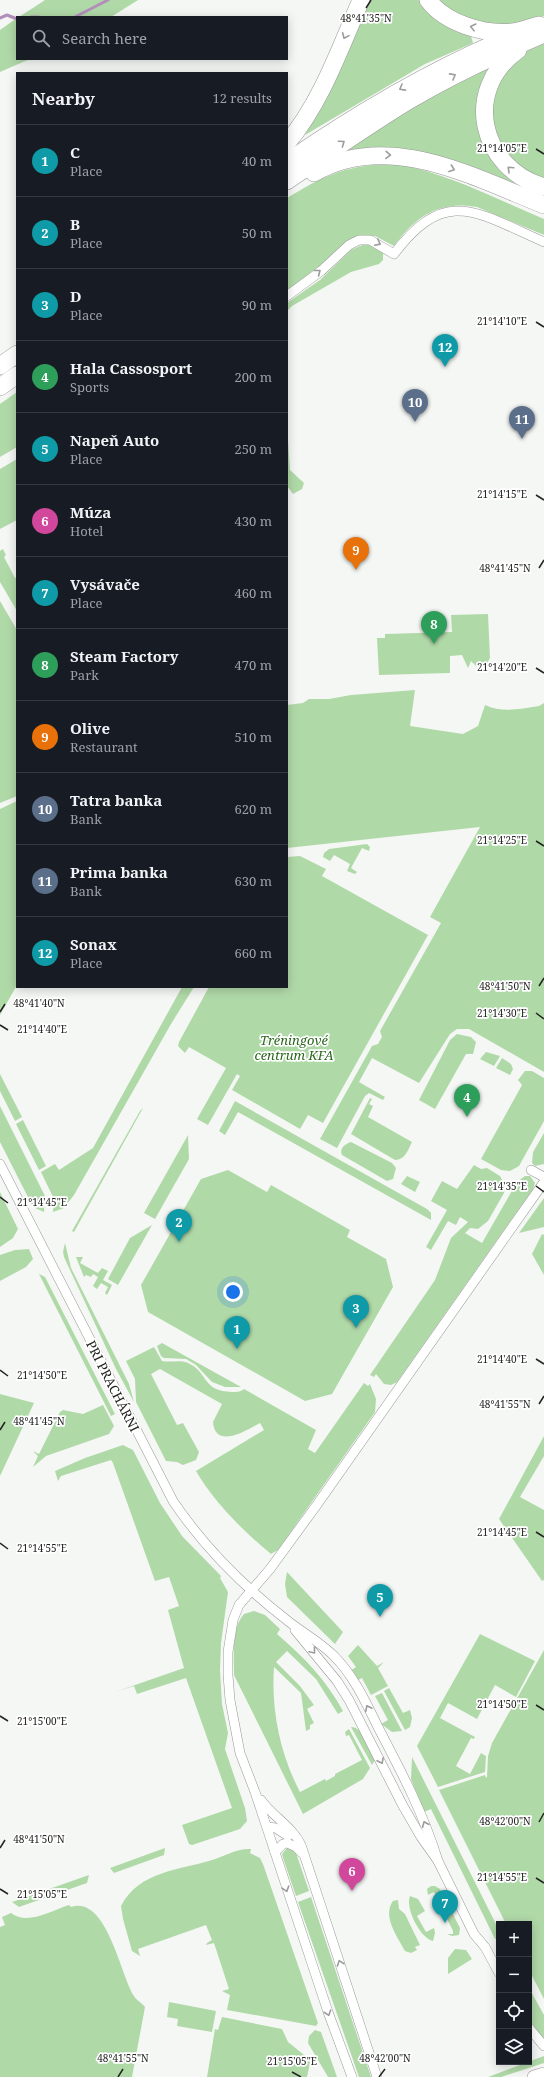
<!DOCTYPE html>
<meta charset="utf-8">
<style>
:root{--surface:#171b24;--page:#20242c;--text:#f1f3f6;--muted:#9ea1a6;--line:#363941;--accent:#db2777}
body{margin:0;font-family:"Noto Serif",serif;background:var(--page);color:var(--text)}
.controls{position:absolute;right:12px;bottom:12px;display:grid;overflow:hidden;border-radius:0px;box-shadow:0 2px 10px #0003}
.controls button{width:36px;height:36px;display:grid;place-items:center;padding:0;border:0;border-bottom:1px solid var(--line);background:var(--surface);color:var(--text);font:20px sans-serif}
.you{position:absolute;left:233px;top:1292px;width:14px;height:14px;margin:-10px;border:3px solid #fff;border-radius:50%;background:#1a73e8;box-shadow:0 0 0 6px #1a73e833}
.badge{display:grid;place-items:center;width:26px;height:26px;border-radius:50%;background:var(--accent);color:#fff;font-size:13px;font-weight:700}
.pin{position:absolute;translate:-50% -33px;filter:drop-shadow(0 1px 2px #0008)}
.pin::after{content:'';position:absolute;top:21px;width:14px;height:12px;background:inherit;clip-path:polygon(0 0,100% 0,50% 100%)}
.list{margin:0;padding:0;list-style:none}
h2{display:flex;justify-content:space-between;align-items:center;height:52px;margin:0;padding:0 16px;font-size:17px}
h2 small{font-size:13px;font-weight:400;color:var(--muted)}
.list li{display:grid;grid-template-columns:26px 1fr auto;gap:12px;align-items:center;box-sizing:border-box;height:72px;padding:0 16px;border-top:1px solid var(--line)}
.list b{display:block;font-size:15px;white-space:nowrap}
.list p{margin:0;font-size:13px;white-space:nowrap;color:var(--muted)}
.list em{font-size:13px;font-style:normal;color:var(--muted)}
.icon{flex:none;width:22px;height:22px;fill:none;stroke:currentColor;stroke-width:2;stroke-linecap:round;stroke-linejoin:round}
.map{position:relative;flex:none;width:544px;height:2077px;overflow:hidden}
.search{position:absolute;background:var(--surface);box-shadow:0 2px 10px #0003;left:16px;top:16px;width:272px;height:44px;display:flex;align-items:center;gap:10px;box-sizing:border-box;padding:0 14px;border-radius:0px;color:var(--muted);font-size:15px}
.panel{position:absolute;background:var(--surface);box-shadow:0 2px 10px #0003;left:16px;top:72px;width:272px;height:916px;border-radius:0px}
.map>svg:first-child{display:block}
.green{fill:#b0d9a8}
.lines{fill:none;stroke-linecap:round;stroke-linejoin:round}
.stream{stroke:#b28fbb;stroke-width:3}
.street-casing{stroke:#979996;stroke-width:10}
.secondary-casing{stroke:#979996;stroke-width:14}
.highway-casing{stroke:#979996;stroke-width:18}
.street{stroke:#fff;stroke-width:9}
.secondary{stroke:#fff;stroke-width:13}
.highway{stroke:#fff;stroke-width:17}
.oneway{stroke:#9c9c9c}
.ticks{fill:none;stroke:#232322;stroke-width:1.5}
.labels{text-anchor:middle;stroke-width:3.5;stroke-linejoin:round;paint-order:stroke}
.park-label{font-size:13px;font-style:italic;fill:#28671b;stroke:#fff}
.street-label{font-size:13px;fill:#232322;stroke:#fff}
.ticks-label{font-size:10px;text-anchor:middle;fill:#232322;stroke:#fff;stroke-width:3.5;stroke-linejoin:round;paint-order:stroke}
</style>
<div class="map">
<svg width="544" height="2077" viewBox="0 0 544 2077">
<rect width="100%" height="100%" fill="#f5f7f4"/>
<g class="green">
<path d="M 45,0 L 138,0 L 111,17 L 19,17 Z"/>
<path d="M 367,0 L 422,0 L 471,36 L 473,43 L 425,64 L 305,135 Z"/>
<path d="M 436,0 L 544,0 L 544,16 L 510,27 L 467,20 Z"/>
<path d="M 17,18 L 17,59 L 30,59 L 0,72 L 0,30 Z"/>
<path d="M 544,41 L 544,182 L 504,156 L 489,112 L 499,78 L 525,51 Z"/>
<path d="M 488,69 L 489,70 L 482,129 L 544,193 L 544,199 L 356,151 L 349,151 L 348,148 L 458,80 Z"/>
<path d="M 396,164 C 448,173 496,199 544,219 L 544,235 L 477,207 C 439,200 415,217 394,246 L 375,236 L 358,236 L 287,291 L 287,198 C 326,174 350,164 396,164 Z"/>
<path d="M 367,243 L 375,245 L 383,253 L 383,260 L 379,264 L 351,272 L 292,306 L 287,311 L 287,303 L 320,280 L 351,250 Z"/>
<path d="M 17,392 L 17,447 L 0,457 L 0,404 Z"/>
<path d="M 287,425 L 290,470 L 304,483 L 302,489 L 293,494 L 287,486 Z"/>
<path d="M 17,459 L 17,520 L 0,529 L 0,469 Z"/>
<path d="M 3,549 L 6,555 L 4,557 L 15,578 L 17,577 L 17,611 L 0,582 L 0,551 Z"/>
<path d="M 0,601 L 17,630 L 17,796 L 0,803 Z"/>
<path d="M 488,614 L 490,658 L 485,667 L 480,661 L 477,667 L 471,661 L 468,668 L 462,655 L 450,656 L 450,673 L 379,675 L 377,638 L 385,638 L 385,634 L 452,632 L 451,615 Z"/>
<path d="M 415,690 L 410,726 L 463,734 L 478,726 L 485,705 C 502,713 520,709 539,706 L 544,703 L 544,1072 L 469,1029 L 457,1029 L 450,1034 L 419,1083 L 372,1058 L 359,1082 L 385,1097 L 383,1100 L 369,1093 L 365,1096 L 337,1148 L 320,1139 L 372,1046 L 378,1044 L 382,1037 L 380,1031 L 441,923 L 430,917 L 480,827 L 287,848 L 287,705 L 303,703 L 309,699 L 329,699 L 351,695 Z"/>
<path d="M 17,801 L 17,985 L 0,1015 L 0,809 Z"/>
<path d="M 367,844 L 370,847 L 369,851 L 362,848 L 351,868 L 357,872 L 355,874 L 347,871 L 350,864 L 334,855 L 330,861 L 323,857 L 324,853 L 329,849 Z"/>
<path d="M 300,856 L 326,869 L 322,876 L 428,935 L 323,1123 L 308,1115 L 300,1129 L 232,1090 L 240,1076 L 237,1074 L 208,1125 L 197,1119 L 226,1068 L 189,1047 L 185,1053 L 178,1046 L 179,1042 L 209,987 L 287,987 L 287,857 Z"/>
<path d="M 182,987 L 194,987 L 171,1024 L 74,1195 L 64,1208 L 53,1212 L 54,1199 L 41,1172 L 55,1164 L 59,1170 L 93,1148 Z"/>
<path d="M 457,1034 L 471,1037 L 476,1042 L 473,1054 L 466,1054 L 435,1109 L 419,1100 L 450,1040 Z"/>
<path d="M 486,1052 L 500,1056 L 494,1066 L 480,1059 Z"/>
<path d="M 502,1058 L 511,1064 L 513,1069 L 510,1075 L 496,1068 Z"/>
<path d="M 525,1071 L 532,1071 L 544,1078 L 544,1121 L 519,1166 L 510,1171 L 501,1170 L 481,1159 L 522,1085 L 518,1080 Z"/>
<path d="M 0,1074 L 22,1117 L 15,1121 L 0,1091 Z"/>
<path d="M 370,1098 L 372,1099 L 369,1104 L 373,1106 L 368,1117 L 412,1142 C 408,1150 405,1160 395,1160 L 351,1134 Z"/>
<path d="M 235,1101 L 427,1209 L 431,1213 L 431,1220 L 238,1112 L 225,1135 L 219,1131 Z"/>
<path d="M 0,1106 L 45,1196 L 44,1212 L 33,1207 L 0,1142 Z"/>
<path d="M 143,1108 L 74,1232 L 72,1231 L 140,1111 Z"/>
<path d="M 23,1120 L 46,1166 L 39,1170 L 16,1124 Z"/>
<path d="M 544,1133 L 544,1164 L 535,1166 L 532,1163 L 533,1152 Z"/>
<path d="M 188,1135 L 189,1159 L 155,1219 L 144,1213 Z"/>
<path d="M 351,1142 L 392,1163 L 396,1168 L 393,1179 L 387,1181 L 342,1155 C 339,1148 345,1144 351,1142 Z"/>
<path d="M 474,1165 L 481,1169 L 487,1168 L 500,1176 L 505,1185 L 504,1193 L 488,1221 L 478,1229 L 470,1228 L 465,1233 L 482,1243 L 517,1182 L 525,1176 L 530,1176 L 535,1183 L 533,1189 L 397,1382 L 391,1385 L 384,1384 L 376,1374 L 374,1377 L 370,1375 L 435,1280 L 451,1238 L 468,1222 L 460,1217 L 456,1225 L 448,1221 L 431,1250 L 426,1247 L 447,1210 L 431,1201 L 442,1181 L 457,1189 Z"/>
<path d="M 228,1170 L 267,1192 L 271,1185 L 350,1230 L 347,1237 L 386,1259 L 393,1287 L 332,1394 L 305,1401 L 148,1312 L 141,1285 L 201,1179 Z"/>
<path d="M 407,1176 L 420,1182 L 415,1192 L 401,1184 Z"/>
<path d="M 0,1192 L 18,1229 L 13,1238 L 0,1247 Z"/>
<path d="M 544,1198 L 544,1227 L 519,1233 Z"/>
<path d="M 152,1225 L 118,1285 L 108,1279 L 130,1238 Z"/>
<path d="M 542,1234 L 544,1235 L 544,1275 L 532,1254 Z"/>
<path d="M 65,1243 L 71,1268 L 129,1384 L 134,1402 L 116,1369 L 64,1257 L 63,1252 Z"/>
<path d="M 15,1250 L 29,1249 L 33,1259 L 26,1267 L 0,1281 L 0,1255 Z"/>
<path d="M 76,1257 L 83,1257 L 80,1263 L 98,1273 L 102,1268 L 108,1271 L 103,1280 L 112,1285 L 107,1295 L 105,1293 L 108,1287 L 101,1283 L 97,1289 L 93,1286 L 98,1277 L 93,1274 L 91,1277 L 86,1275 L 84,1277 Z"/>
<path d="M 39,1274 L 45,1277 L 115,1414 L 111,1416 Z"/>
<path d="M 162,1343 L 241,1387 L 225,1387 L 212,1382 L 196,1365 L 186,1359 L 164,1358 L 161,1356 L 157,1346 Z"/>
<path d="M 154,1347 L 162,1361 C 172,1363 181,1359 190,1364 C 208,1373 202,1391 232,1392 C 237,1392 240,1392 244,1389 L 316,1430 L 308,1449 L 315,1453 L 364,1383 L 368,1386 L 370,1384 L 376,1399 L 375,1412 L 278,1550 L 271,1554 C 243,1531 214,1502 196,1471 L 264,1430 L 260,1423 C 247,1430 215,1450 213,1422 L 222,1404 L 160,1369 L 151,1374 L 177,1425 L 183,1423 L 199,1452 L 196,1460 L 183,1465 L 177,1462 L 166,1461 L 136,1402 L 135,1379 L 126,1361 Z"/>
<path d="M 0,1394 L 34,1403 L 0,1476 Z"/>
<path d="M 103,1405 L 114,1426 L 109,1434 L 46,1456 L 33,1467 L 38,1456 L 33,1451 L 39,1454 L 60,1412 L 63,1410 L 83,1414 Z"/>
<path d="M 544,1436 L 544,1456 L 520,1497 L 544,1510 L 544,1580 L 542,1581 L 499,1519 Z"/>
<path d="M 123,1445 L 133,1450 L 160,1503 L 182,1536 L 221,1576 L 220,1578 L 228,1592 L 221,1643 L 220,1670 L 222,1704 L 228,1733 L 225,1749 L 245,1808 L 247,1821 L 240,1829 L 192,1845 L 189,1844 L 182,1825 L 232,1808 L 186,1678 L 137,1694 L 134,1686 L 115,1692 L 184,1668 L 168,1610 L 179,1606 L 169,1577 L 155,1581 L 113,1463 L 111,1460 L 61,1476 L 58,1481 L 55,1471 L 85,1458 Z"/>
<path d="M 287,1572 L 343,1632 L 335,1644 L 287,1597 L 285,1584 Z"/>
<path d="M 254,1611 L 265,1615 L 280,1629 L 277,1634 C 304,1657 326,1680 343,1711 L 338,1714 L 316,1679 L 287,1651 L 276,1662 L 300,1686 L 314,1705 L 307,1709 L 314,1723 L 310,1725 L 310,1729 L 306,1731 L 301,1693 L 274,1667 C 271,1710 280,1754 300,1792 L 325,1779 L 326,1781 L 335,1776 L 335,1774 L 362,1760 L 349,1735 L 346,1736 L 345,1732 L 349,1729 L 370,1768 L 363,1779 L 303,1814 L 234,1675 C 234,1657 231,1628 244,1614 Z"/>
<path d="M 480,1634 L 535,1661 L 516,1697 L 495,1685 L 477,1719 L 448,1703 L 440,1718 L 475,1737 L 474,1739 L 471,1738 L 456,1766 L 470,1774 L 481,1753 L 486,1756 L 485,1772 L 438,1787 L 417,1746 Z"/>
<path d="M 358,1645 L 377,1666 L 384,1662 L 378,1668 L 388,1686 L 371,1695 L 362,1678 L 356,1681 L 350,1671 L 356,1667 L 348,1656 Z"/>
<path d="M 544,1650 L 544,1999 L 529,1970 L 529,1924 L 506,1924 L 439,1790 L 485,1775 L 486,1778 L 487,1777 L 488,1756 L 492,1743 Z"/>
<path d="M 389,1688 L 403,1713 L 410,1710 L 412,1718 L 410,1727 L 405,1730 L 384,1691 Z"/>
<path d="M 382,1693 L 402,1731 L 392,1732 L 381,1724 L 388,1720 L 375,1696 Z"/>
<path d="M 351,1727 C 364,1727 370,1750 375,1760 L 372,1765 Z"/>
<path d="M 412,1757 L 499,1930 L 499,1937 L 495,1939 L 431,1809 L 424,1812 L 411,1779 Z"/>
<path d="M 165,1848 L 164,1855 L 114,1873 L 110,1868 Z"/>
<path d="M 287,1848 L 291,1848 L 296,1853 L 309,1891 L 296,1896 L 283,1858 L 282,1854 Z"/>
<path d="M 251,1849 L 250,1853 L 260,1858 L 263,1864 L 318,2023 L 316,2026 L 227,2010 L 230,1995 L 222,1991 L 229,1989 L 214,1943 L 206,1945 L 207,1943 L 212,1940 L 206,1925 L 138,1949 L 140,1956 L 132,1951 L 123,1919 L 121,1906 C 139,1871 180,1870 212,1860 C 225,1856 237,1848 251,1849 Z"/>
<path d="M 89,1875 L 87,1883 L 19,1907 L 12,1902 Z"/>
<path d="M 431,1886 L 435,1886 L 440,1889 L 460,1928 L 459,1935 L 452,1936 L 447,1934 L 453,1934 L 453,1931 L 434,1892 L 428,1895 L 427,1889 Z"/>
<path d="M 410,1896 L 418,1899 L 425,1911 L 417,1916 L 426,1932 L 434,1928 L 435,1933 L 433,1941 C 420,1938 405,1908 410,1896 Z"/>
<path d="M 311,1897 L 371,2077 L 359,2077 L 298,1902 Z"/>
<path d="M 398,1900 L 399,1909 L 405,1914 L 420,1945 L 415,1947 L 417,1950 L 411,1953 L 405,1951 C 397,1936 382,1916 393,1901 Z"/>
<path d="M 69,1905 L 71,1907 C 107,1895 121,1977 134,1996 C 136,2000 142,2003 145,2007 L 132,2077 L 0,2077 L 0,1927 L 5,1925 L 2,1917 L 11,1913 C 27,1926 53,1910 69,1905 Z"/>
<path d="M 455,1949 L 466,1950 L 472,1959 L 448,1974 L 448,1958 Z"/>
<path d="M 529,1988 L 544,2015 L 544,2040 L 529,2020 Z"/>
<path d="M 169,2002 L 216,2011 L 212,2032 L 177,2026 L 178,2019 L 167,2017 Z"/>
<path d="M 222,2017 L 282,2029 L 288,2042 L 309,2059 L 310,2063 L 307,2077 L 207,2077 L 215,2029 L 218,2030 Z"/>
<path d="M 315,2030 L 321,2032 L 337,2077 L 328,2077 L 308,2043 L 309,2036 Z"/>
<path d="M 544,2056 L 544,2063 L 501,2077 L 488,2077 Z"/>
</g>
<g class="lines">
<g class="stream">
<path d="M 31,17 L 39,17"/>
<path d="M 75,17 L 108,0"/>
<path d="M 0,18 L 7,15 L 17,19"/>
</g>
<g class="street-casing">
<g id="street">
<path d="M 287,296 L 321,271 L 349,245 L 359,240 L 370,240 L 394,254 C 446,185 478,213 544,242"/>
<path d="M 0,1164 L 173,1501 C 204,1547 244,1587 288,1621 C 303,1633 320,1642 334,1656 C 355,1677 367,1705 380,1731 C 402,1773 424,1815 438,1861"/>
<path d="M 531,1170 L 544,1177"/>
<path d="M 295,1630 L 337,1681 L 349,1700 L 403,1806 L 421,1837 L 438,1861 L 474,1934 L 485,1947 L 499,1973"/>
<path d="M 261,1800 C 272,1816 293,1827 301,1845 L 377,2077"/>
<path d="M 267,1827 L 276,1828 L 288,1836"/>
<path d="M 275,1852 L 283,1844 L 287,1843 L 296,1847 L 302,1853"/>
<path d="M 529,2028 L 544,2046"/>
<path d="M 352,2077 L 328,2012 L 255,1792 L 240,1753 L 230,1700 L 228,1675 L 228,1652 L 233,1620 L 239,1605 L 270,1569 L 316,1506 L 544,1182"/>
</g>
</g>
<g class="secondary-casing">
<path id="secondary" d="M 534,2077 L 544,2074"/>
</g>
<g class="highway-casing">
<g id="highway">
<path d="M 428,0 C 445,23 484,35 512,32 C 521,31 530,27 539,25"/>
<path d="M 518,50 C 462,90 480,168 544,187"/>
<path d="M 287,143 C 321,103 340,48 361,0"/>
<path d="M 287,162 C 355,115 422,75 498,42"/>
<path d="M 314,173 C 388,130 473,177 544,205"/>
<path d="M 287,181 C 327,154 367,126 408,101 C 452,75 497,54 544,34"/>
<path d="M 0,366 L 17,354"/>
<path d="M 0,387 L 17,375"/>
</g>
</g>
<use href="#street" class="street"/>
<use href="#secondary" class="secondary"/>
<use href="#highway" class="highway"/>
</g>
<defs><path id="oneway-chevron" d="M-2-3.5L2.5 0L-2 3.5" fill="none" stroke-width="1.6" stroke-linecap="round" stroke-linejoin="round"/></defs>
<g class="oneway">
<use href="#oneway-chevron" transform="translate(473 27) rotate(-166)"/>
<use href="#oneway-chevron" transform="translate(345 36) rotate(114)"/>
<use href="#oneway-chevron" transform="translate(453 76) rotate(-29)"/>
<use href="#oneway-chevron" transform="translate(402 88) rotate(151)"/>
<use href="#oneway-chevron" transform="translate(342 143) rotate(-35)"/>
<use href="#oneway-chevron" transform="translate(388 155) rotate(2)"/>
<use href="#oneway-chevron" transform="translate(452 169) rotate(20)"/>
<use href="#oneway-chevron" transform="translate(510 169) rotate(-137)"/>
<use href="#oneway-chevron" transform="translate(378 243) rotate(27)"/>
<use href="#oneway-chevron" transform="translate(318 272) rotate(-38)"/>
<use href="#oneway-chevron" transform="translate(313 1651) rotate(50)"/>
<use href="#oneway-chevron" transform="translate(368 1708) rotate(-117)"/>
<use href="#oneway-chevron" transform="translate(381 1761) rotate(64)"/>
<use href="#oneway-chevron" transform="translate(425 1824) rotate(-113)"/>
<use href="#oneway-chevron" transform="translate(286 1889) rotate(73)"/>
<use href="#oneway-chevron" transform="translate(340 1963) rotate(-109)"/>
<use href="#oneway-chevron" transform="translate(328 2013) rotate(71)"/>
</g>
<path class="ticks" d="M 366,8 L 371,0M 536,149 L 544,154M 536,322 L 544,327M 536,495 L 544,500M 539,568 L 544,560M 536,668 L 544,673M 536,841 L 544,846M 539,986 L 544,978M 0,1012 L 5,1004M 536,1013 L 544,1019M 0,1025 L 8,1030M 536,1186 L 544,1192M 0,1197 L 8,1203M 536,1359 L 544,1364M 0,1370 L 8,1376M 539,1404 L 544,1396M 0,1430 L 5,1422M 536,1532 L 544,1537M 0,1543 L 8,1549M 536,1705 L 544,1710M 0,1716 L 8,1721M 539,1822 L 544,1813M 0,1848 L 5,1840M 536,1878 L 544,1883M 0,1889 L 8,1894M 292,2072 L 301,2077M 118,2077 L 123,2069M 379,2077 L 385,2069"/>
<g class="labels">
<g class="park-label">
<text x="294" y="1045">Tréningové<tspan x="294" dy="15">centrum KFA</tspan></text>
</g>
<g class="street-label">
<text transform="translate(113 1386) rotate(63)" y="5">PRI PRACHÁRNI</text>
</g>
</g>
<g class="ticks-label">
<text x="366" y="22">48°41'35"N</text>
<text x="502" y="152">21°14'05"E</text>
<text x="502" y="325">21°14'10"E</text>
<text x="502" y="498">21°14'15"E</text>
<text x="505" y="572">48°41'45"N</text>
<text x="502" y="671">21°14'20"E</text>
<text x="502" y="844">21°14'25"E</text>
<text x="505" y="990">48°41'50"N</text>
<text x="39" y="1007">48°41'40"N</text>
<text x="502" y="1017">21°14'30"E</text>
<text x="42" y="1033">21°14'40"E</text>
<text x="502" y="1190">21°14'35"E</text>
<text x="42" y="1206">21°14'45"E</text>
<text x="502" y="1363">21°14'40"E</text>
<text x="42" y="1379">21°14'50"E</text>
<text x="505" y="1408">48°41'55"N</text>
<text x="39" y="1425">48°41'45"N</text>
<text x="502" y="1536">21°14'45"E</text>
<text x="42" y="1552">21°14'55"E</text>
<text x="502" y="1708">21°14'50"E</text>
<text x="42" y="1725">21°15'00"E</text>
<text x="505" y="1825">48°42'00"N</text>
<text x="39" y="1843">48°41'50"N</text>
<text x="502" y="1881">21°14'55"E</text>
<text x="42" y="1898">21°15'05"E</text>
<text x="123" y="2062">48°41'55"N</text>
<text x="385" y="2062">48°42'00"N</text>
<text x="292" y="2065">21°15'05"E</text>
</g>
</svg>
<div class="controls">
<button>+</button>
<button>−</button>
<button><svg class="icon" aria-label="locate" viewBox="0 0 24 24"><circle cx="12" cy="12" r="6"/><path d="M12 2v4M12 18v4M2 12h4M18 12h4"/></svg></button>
<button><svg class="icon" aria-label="layers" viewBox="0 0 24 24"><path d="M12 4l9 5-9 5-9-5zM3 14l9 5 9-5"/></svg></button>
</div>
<div class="you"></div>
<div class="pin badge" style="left:237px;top:1349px;background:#0f9aa8">1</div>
<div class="pin badge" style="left:179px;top:1242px;background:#0f9aa8">2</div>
<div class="pin badge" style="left:356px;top:1328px;background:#0f9aa8">3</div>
<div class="pin badge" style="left:467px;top:1117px;background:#2e9e5b">4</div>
<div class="pin badge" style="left:380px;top:1617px;background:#0f9aa8">5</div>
<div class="pin badge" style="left:352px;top:1891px;background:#d1479c">6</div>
<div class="pin badge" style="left:445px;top:1923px;background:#0f9aa8">7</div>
<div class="pin badge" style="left:434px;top:644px;background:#2e9e5b">8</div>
<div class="pin badge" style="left:356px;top:570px;background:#e8710a">9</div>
<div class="pin badge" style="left:415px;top:422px;background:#5c6f8a">10</div>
<div class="pin badge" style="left:522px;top:439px;background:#5c6f8a">11</div>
<div class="pin badge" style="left:445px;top:367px;background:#0f9aa8">12</div>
<div class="search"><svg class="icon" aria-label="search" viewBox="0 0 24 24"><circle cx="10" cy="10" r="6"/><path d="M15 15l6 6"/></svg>Search here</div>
<section class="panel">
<h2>Nearby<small>12 results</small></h2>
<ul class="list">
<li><span class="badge" style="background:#0f9aa8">1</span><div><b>C</b><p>Place</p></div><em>40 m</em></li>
<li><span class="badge" style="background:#0f9aa8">2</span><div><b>B</b><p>Place</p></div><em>50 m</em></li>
<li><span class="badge" style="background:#0f9aa8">3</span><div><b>D</b><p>Place</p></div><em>90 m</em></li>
<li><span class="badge" style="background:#2e9e5b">4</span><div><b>Hala Cassosport</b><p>Sports</p></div><em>200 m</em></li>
<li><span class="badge" style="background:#0f9aa8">5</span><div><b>Napeň Auto</b><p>Place</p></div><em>250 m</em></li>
<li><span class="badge" style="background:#d1479c">6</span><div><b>Múza</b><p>Hotel</p></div><em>430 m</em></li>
<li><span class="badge" style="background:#0f9aa8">7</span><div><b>Vysávače</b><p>Place</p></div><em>460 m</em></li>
<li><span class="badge" style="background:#2e9e5b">8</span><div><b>Steam Factory</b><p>Park</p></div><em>470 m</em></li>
<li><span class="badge" style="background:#e8710a">9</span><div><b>Olive</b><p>Restaurant</p></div><em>510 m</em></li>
<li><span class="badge" style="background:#5c6f8a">10</span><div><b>Tatra banka</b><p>Bank</p></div><em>620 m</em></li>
<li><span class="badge" style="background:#5c6f8a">11</span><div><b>Prima banka</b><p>Bank</p></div><em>630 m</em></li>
<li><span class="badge" style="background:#0f9aa8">12</span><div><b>Sonax</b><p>Place</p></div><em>660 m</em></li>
</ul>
</section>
</div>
